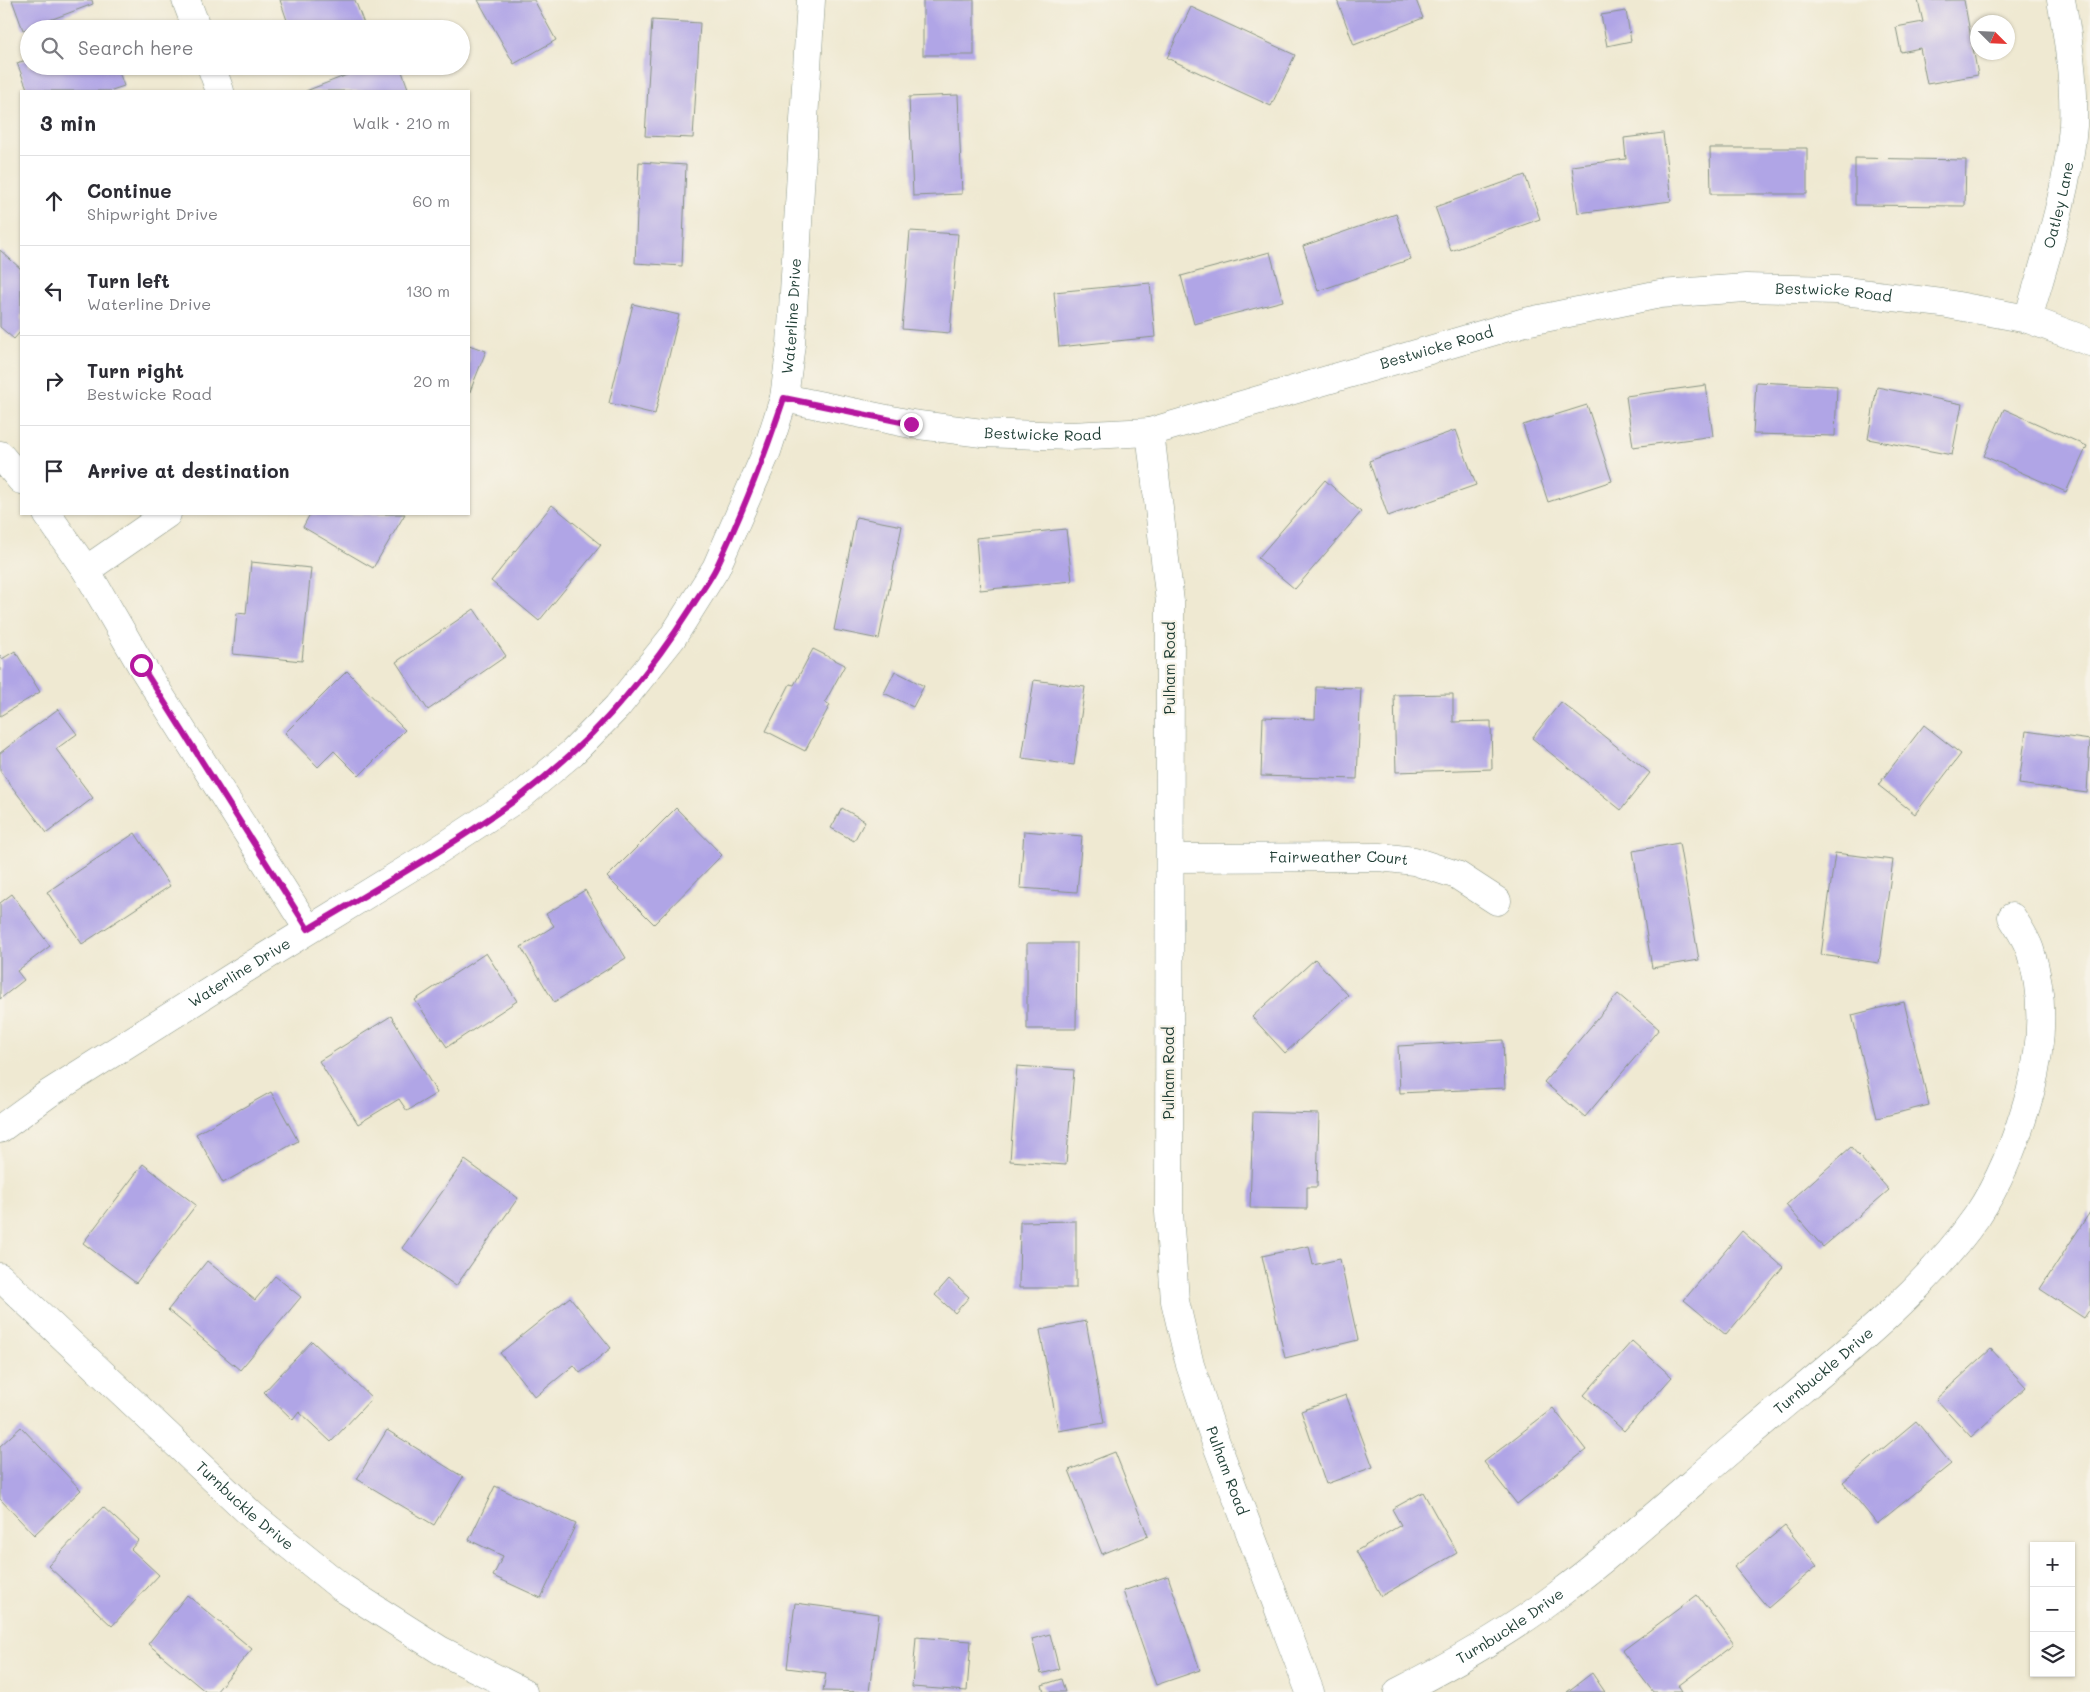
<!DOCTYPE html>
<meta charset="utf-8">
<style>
:root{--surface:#fff;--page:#f7f7f7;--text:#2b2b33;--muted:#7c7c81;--line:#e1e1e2}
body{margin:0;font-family:Mali,sans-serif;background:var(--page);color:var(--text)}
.controls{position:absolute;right:15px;bottom:15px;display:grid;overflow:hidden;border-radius:0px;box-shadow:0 1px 4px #0004}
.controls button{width:45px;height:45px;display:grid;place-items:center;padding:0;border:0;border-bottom:1px solid var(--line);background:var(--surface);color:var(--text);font:25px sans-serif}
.compass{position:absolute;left:1970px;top:15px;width:45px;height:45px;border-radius:50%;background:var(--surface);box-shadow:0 1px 4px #0004;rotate:114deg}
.stop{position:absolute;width:15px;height:15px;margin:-11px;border:4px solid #b5179e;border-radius:50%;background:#fff}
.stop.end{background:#b5179e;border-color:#fff;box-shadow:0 1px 5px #0008}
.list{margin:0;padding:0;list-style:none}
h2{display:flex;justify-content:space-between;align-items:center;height:65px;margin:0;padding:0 20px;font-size:21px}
h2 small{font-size:16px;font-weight:400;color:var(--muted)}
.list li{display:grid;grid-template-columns:32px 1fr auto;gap:15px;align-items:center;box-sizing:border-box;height:90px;padding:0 20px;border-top:1px solid var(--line)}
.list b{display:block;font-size:19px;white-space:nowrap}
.list p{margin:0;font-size:16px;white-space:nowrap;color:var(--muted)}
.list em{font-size:16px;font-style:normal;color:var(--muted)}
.icon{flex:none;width:28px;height:28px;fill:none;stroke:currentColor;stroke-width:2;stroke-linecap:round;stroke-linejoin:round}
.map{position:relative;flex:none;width:2090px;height:1692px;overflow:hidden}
.search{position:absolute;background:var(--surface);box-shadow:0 1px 4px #0004;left:20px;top:20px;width:450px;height:55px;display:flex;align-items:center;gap:12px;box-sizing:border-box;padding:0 18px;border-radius:28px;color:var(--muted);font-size:19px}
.panel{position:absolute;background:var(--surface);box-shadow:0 1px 4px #0004;left:20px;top:90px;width:450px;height:425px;border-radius:0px}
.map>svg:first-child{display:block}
.building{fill:#b0a5e6}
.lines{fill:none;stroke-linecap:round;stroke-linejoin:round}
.street-casing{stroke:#879383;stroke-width:29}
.street{stroke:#fff;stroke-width:28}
.route{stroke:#b5179e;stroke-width:6}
.labels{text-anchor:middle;stroke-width:4.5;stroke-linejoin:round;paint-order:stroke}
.street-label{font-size:15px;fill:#1f3d34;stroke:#f7f3e8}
</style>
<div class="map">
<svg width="2090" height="1692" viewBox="0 0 2090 1692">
<rect width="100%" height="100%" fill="#f7f3e8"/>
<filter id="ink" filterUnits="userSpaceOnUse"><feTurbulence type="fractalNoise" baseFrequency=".02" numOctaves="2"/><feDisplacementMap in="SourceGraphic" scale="10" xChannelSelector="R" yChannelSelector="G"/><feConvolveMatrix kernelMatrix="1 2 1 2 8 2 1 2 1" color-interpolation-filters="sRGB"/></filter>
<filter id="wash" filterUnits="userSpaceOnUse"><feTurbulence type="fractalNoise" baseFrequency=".0096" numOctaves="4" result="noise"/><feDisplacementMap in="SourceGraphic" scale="20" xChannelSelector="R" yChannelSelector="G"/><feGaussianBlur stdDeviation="1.12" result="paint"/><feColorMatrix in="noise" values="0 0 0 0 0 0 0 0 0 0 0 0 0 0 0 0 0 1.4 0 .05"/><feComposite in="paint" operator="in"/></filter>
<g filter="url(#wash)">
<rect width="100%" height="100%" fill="#efe9d2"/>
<g id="blocks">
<g class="building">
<path d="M 12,0 L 92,0 L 93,4 L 23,30 Z"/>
<path d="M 280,0 L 355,0 L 366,29 L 290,29 Z"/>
<path d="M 478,0 L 534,0 L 556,40 L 514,64 Z"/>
<rect x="923" y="0" width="51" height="55"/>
<path d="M 1337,0 L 1416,0 L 1423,18 L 1354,45 Z"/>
<path d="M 1918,0 L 1964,0 L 1978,75 L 1927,84 L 1920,48 L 1901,52 L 1896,27 L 1923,22 Z"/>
<path d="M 1191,7 L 1295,55 L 1271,106 L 1167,58 Z"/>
<path d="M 1626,11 L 1631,41 L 1607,46 L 1601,15 Z"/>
<path d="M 652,20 L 700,23 L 693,138 L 645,136 Z"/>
<path d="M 29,59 L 29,66 L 117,66 L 124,86 L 109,91 L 28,91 L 17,63 Z"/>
<path d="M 370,66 L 400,66 L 409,91 L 306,91 Z"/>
<path d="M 958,95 L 962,194 L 913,196 L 909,97 Z"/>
<path d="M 1663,133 L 1671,201 L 1578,213 L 1572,166 L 1626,159 L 1624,138 Z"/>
<path d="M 1710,148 L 1807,148 L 1807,194 L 1711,194 Z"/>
<path d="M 1855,158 L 1966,160 L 1965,206 L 1855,205 Z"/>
<path d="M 639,162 L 686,165 L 682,266 L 635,263 Z"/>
<path d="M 1525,175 L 1540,219 L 1451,251 L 1435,207 Z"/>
<path d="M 1396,214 L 1411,259 L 1318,291 L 1303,246 Z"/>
<path d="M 910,231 L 958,234 L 950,333 L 902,329 Z"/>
<path d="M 0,250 L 21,269 L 21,331 L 14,339 L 0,327 Z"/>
<path d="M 1270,252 L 1283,301 L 1194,324 L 1181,276 Z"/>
<path d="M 1150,283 L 1155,337 L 1059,347 L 1054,292 Z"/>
<path d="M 633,304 L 679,315 L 655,414 L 609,403 Z"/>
<path d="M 469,345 L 486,351 L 469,394 Z"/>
<path d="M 1756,382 L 1837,386 L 1835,436 L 1753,434 Z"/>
<path d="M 1706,385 L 1713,436 L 1633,447 L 1626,396 Z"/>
<path d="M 1877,387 L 1962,404 L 1952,455 L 1868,439 Z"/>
<path d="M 1587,405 L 1612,481 L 1548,502 L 1523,425 Z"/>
<path d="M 2004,409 L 2087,446 L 2066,492 L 1984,456 Z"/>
<path d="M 1456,430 L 1476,485 L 1388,516 L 1369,461 Z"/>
<path d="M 1325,480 L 1361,512 L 1295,589 L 1258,558 Z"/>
<path d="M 552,505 L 601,545 L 539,621 L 491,581 Z"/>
<path d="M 310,514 L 405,514 L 373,568 L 303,527 Z"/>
<path d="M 856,517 L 902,526 L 879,639 L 834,630 Z"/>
<path d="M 1066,529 L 1072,581 L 980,590 L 976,538 Z"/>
<path d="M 251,562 L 311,568 L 302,661 L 233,654 L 237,613 L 246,614 Z"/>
<path d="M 474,609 L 506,656 L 428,710 L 396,662 Z"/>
<path d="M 813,649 L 845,665 L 825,702 L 830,705 L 805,751 L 766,731 L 790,684 L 794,685 Z"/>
<path d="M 15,651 L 40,692 L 0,716 L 0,655 L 2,659 Z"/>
<path d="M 347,671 L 405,730 L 359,776 L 334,751 L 318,767 L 285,733 Z"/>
<path d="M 895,671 L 924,686 L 913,707 L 884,693 Z"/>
<path d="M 1034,680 L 1085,687 L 1074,765 L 1022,758 Z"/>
<path d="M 1316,687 L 1361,688 L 1357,779 L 1261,776 L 1263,717 L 1315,719 Z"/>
<path d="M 1453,694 L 1453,722 L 1491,721 L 1492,769 L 1396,772 L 1394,695 Z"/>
<path d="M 1561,702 L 1650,773 L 1621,810 L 1532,738 Z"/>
<path d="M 58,709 L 77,734 L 56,749 L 93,798 L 47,833 L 0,771 L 0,753 Z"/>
<path d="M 1924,725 L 1961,754 L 1915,814 L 1878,785 Z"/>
<path d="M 2026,731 L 2090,740 L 2087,793 L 2019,784 Z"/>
<path d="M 676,808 L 722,855 L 654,924 L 607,877 Z"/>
<path d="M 842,808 L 865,821 L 854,841 L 831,828 Z"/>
<path d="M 1024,831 L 1082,836 L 1077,892 L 1020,888 Z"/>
<path d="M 135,833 L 170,886 L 82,944 L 47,892 Z"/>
<path d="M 1679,843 L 1699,960 L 1652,968 L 1633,851 Z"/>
<path d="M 1835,853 L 1893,860 L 1879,963 L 1821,955 Z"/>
<path d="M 585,890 L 626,958 L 554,1002 L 521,947 L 554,926 L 546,914 Z"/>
<path d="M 12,894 L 50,946 L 17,971 L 24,980 L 0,999 L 0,903 Z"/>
<path d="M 1027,943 L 1077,943 L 1076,1029 L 1027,1029 Z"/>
<path d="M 486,953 L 517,1001 L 447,1047 L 415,1000 Z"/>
<path d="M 1315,959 L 1348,995 L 1285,1053 L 1252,1017 Z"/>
<path d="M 1618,994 L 1659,1029 L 1585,1117 L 1544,1082 Z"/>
<path d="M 1904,1002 L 1929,1105 L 1877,1118 L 1852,1015 Z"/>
<path d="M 391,1016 L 437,1093 L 407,1111 L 399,1099 L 358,1124 L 319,1061 Z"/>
<path d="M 1503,1040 L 1505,1088 L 1400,1093 L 1398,1046 Z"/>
<path d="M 1017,1066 L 1074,1070 L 1066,1165 L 1010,1161 Z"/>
<path d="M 271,1092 L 298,1141 L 223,1183 L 196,1134 Z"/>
<path d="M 1253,1112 L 1319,1114 L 1317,1187 L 1307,1187 L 1307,1209 L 1250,1208 Z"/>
<path d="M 1851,1147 L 1889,1190 L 1823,1247 L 1786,1205 Z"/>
<path d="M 465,1160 L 518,1198 L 456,1286 L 402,1248 Z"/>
<path d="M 143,1164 L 196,1205 L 136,1283 L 83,1243 Z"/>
<path d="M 2090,1212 L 2090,1309 L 2084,1318 L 2040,1289 Z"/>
<path d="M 1076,1221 L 1076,1288 L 1019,1288 L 1020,1222 Z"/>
<path d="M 1742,1231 L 1783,1267 L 1726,1335 L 1684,1300 Z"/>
<path d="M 1309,1246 L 1313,1265 L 1340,1259 L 1358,1340 L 1285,1358 L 1262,1256 Z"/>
<path d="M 207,1261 L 255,1300 L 275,1276 L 301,1297 L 240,1370 L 168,1310 Z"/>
<path d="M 949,1279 L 969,1297 L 955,1313 L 935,1295 Z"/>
<path d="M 570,1297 L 611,1348 L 580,1373 L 574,1365 L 535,1397 L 500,1353 Z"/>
<path d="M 1086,1321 L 1104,1423 L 1058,1431 L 1040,1330 Z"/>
<path d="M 312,1341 L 372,1398 L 331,1442 L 299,1412 L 293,1420 L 264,1392 Z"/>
<path d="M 1632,1341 L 1672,1377 L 1624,1431 L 1584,1395 Z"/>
<path d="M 1991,1349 L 2026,1387 L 1971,1437 L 1936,1399 Z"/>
<path d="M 1346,1395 L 1373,1467 L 1326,1484 L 1301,1411 Z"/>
<path d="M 1553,1408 L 1586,1450 L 1517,1504 L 1484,1462 Z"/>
<path d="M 1916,1421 L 1951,1464 L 1877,1524 L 1843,1482 Z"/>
<path d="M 21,1427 L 81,1490 L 34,1535 L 0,1499 L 0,1446 Z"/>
<path d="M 387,1430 L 463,1477 L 434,1525 L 357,1479 Z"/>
<path d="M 1115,1452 L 1148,1536 L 1102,1554 L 1069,1470 Z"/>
<path d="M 495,1486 L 576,1524 L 541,1598 L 493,1576 L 503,1556 L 469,1540 Z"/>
<path d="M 1423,1492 L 1457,1553 L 1381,1596 L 1356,1551 L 1401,1525 L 1392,1509 Z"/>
<path d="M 103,1507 L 139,1540 L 131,1549 L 159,1575 L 112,1626 L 48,1566 Z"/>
<path d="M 1785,1526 L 1817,1566 L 1768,1608 L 1734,1567 Z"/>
<path d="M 1168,1576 L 1200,1670 L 1156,1685 L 1123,1591 Z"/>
<path d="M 187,1595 L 252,1649 L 216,1692 L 206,1692 L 148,1644 Z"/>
<path d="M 1697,1595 L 1734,1644 L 1678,1686 L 1682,1692 L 1653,1692 L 1622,1651 Z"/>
<path d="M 795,1603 L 879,1614 L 869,1692 L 823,1691 L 826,1673 L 787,1668 Z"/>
<path d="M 1050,1634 L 1059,1669 L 1041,1674 L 1032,1639 Z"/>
<path d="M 916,1637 L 971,1641 L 967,1691 L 912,1687 Z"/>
<path d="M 1592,1673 L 1605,1692 L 1567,1692 Z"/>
<path d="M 1061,1679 L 1065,1692 L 1044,1692 L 1042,1685 Z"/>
</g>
</g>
</g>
<g filter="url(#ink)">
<use href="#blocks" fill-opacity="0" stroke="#879383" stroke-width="1"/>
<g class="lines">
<g class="street-casing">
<g id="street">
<path d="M 186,0 L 197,29"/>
<path d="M 211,66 L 220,91"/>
<path id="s1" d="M 2028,319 C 2046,256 2068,191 2073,126 C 2075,83 2069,41 2061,0"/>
<path id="s2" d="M 784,398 L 911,424 L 982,433 L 1071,436 L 1150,432 L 1525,322 L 1660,294 L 1746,288 L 1836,290 L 1942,303 L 2028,319 L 2090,342"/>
<path id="s3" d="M 1150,432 L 1170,602 L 1169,1212 L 1175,1301 L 1190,1365 L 1215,1440 L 1310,1692"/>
<path d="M 0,455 L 21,480"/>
<path d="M 47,514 L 86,570 L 141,665 L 308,929"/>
<path d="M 86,570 L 167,514"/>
<path id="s4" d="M 1170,858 L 1380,857 L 1414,861 L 1457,875 L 1497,901"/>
<path id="s5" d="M 0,1129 L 48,1094 L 242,971 L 434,853 L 522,795 L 572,753 L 617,707 L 672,638 L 716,568 L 767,451 L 784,398 L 791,344 L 811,0"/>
<path id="s6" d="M 0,1277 L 253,1516 L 341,1587 L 440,1650 L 523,1692"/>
<path id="s7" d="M 1398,1692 C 1453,1664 1506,1634 1555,1597 C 1619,1549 1679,1494 1740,1442 C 1818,1374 1918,1301 1977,1216 C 2002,1179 2018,1136 2030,1093 C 2042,1047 2045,996 2030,950 C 2026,938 2018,927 2012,917"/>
</g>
</g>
<use href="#street" class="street"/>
</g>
</g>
<g class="lines" filter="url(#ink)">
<path class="route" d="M 141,665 L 308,929 C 380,886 455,845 522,795 C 589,744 646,679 691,608 C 699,594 710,581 717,566 C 743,512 765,455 784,398 L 911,424"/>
</g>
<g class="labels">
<g class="street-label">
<text dy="5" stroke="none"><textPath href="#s1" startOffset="118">Oatley Lane</textPath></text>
<text dy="5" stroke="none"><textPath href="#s2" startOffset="1072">Bestwicke Road</textPath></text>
<text dy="5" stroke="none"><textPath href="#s5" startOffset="1186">Waterline Drive</textPath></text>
<text dy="5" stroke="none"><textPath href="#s2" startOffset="668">Bestwicke Road</textPath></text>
<text dy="5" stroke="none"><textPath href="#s2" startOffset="262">Bestwicke Road</textPath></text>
<text transform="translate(1170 668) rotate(-90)" y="5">Pulham Road</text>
<text dy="5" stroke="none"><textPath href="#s4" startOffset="169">Fairweather Court</textPath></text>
<text dy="5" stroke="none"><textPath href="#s5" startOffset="286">Waterline Drive</textPath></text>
<text transform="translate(1169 1073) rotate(-90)" y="5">Pulham Road</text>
<text dy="5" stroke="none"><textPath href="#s7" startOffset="535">Turnbuckle Drive</textPath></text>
<text dy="5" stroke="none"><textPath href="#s3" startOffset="1048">Pulham Road</textPath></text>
<text dy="5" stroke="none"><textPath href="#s6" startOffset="335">Turnbuckle Drive</textPath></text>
<text dy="5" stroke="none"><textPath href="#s7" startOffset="130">Turnbuckle Drive</textPath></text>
</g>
</g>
</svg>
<div class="controls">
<button>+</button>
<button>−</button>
<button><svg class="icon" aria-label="layers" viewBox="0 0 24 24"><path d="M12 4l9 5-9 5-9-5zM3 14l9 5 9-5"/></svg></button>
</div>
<svg class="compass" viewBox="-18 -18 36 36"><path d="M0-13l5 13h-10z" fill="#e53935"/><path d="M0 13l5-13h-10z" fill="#7c7c81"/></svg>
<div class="stop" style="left:141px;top:665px"></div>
<div class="stop end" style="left:911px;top:424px"></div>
<div class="search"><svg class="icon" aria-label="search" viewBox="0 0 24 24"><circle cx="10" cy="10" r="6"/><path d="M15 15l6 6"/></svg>Search here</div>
<section class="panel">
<h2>3 min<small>Walk · 210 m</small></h2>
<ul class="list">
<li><svg class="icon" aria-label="ahead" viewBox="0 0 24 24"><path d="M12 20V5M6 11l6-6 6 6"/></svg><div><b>Continue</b><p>Shipwright Drive</p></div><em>60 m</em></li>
<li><svg class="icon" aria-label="left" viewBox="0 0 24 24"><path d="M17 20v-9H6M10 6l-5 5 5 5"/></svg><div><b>Turn left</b><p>Waterline Drive</p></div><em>130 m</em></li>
<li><svg class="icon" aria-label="right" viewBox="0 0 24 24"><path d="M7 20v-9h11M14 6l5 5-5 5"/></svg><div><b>Turn right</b><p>Bestwicke Road</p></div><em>20 m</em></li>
<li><svg class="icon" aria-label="arrive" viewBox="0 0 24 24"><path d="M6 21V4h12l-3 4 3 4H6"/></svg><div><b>Arrive at destination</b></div></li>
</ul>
</section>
</div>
